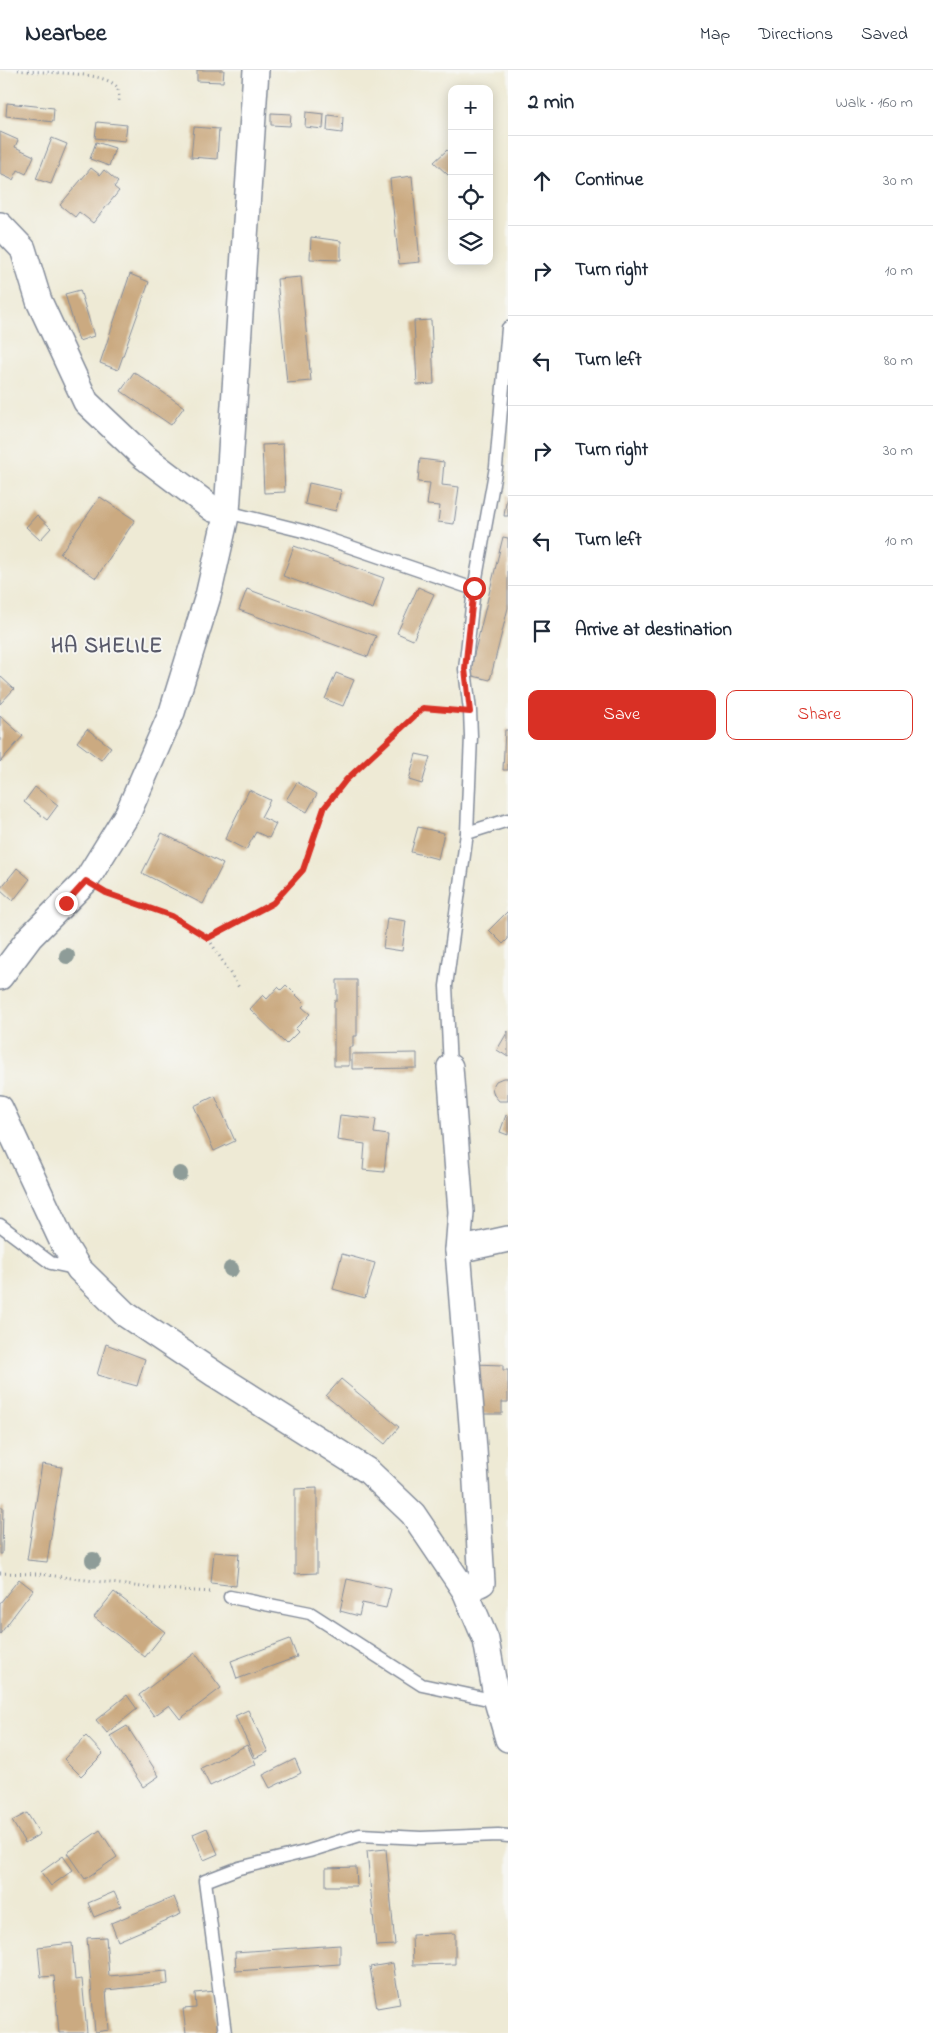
<!DOCTYPE html>
<meta charset="utf-8">
<style>
:root{--surface:#fff;--page:#f6f6f7;--text:#1f2937;--muted:#747a83;--line:#e0e1e3;--accent:#d93025}
body{margin:0;font-family:"Indie Flower",sans-serif;background:var(--page);color:var(--text)}
.controls{position:absolute;right:15px;top:15px;display:grid;overflow:hidden;border-radius:10px;box-shadow:0 2px 12px #0003}
.controls button{width:45px;height:45px;display:grid;place-items:center;padding:0;border:0;border-bottom:1px solid var(--line);background:var(--surface);color:var(--text);font:25px sans-serif}
.stop{position:absolute;width:15px;height:15px;margin:-11px;border:4px solid #d93025;border-radius:50%;background:#fff}
.stop.end{background:#d93025;border-color:#fff;box-shadow:0 1px 5px #0008}
.list{margin:0;padding:0;list-style:none}
h2{display:flex;justify-content:space-between;align-items:center;height:65px;margin:0;padding:0 20px;font-size:21px}
h2 small{font-size:16px;font-weight:400;color:var(--muted)}
.list li{display:grid;grid-template-columns:32px 1fr auto;gap:15px;align-items:center;box-sizing:border-box;height:90px;padding:0 20px;border-top:1px solid var(--line)}
.list b{display:block;font-size:19px;white-space:nowrap}
.list em{font-size:16px;font-style:normal;color:var(--muted)}
.actions{display:flex;gap:10px;padding:15px 20px}
.actions a{flex:1;padding:11px 0;border:1px solid var(--accent);border-radius:10px;text-align:center;font-size:18px;color:var(--accent)}
.actions .main{background:var(--accent);color:#fff}
.icon{flex:none;width:28px;height:28px;fill:none;stroke:currentColor;stroke-width:2;stroke-linecap:round;stroke-linejoin:round}
.map{position:relative;flex:none;width:508px;height:1963px;overflow:hidden}
header{display:flex;align-items:center;gap:30px;box-sizing:border-box;height:70px;padding:0 25px;background:var(--surface);border-bottom:1px solid var(--line)}
header strong{font-size:24px}
nav{display:flex;gap:28px;margin-inline-start:auto;font-size:18px}
main{display:flex}
aside{flex:1;background:var(--surface)}
.map>svg:first-child{display:block}
.building{fill:#cbaa81}
.lines{fill:none;stroke-linecap:round;stroke-linejoin:round}
.service-casing{stroke:#848c9a;stroke-width:15}
.minor-casing{stroke:#848c9a;stroke-width:28}
.path{stroke:#848c9a;stroke-width:3;stroke-dasharray:1 4;stroke-linecap:butt}
.service{stroke:#fff;stroke-width:12}
.minor{stroke:#fff;stroke-width:25}
.tree{fill:#8e9c98}
.route{stroke:#d93025;stroke-width:6}
.labels{text-anchor:middle;stroke-width:4;stroke-linejoin:round;paint-order:stroke}
.district-label{font-size:21px;font-weight:bold;letter-spacing:1px;fill:#595a6a;stroke:#f6f6f2}
</style>
<header>
<strong>Nearbee</strong>
<nav><a>Map</a><a>Directions</a><a>Saved</a></nav>
</header>
<main>
<div class="map">
<svg width="508" height="1963" viewBox="0 0 508 1963">
<rect width="100%" height="100%" fill="#f6f6f2"/>
<filter id="ink" filterUnits="userSpaceOnUse"><feTurbulence type="fractalNoise" baseFrequency=".02" numOctaves="2"/><feDisplacementMap in="SourceGraphic" scale="10" xChannelSelector="R" yChannelSelector="G"/><feConvolveMatrix kernelMatrix="1 2 1 2 8 2 1 2 1" color-interpolation-filters="sRGB"/></filter>
<filter id="wash" filterUnits="userSpaceOnUse"><feTurbulence type="fractalNoise" baseFrequency=".0096" numOctaves="4" result="noise"/><feDisplacementMap in="SourceGraphic" scale="20" xChannelSelector="R" yChannelSelector="G"/><feGaussianBlur stdDeviation="1.12" result="paint"/><feColorMatrix in="noise" values="0 0 0 0 0 0 0 0 0 0 0 0 0 0 0 0 0 1.4 0 .05"/><feComposite in="paint" operator="in"/></filter>
<g filter="url(#wash)">
<rect width="100%" height="100%" fill="#eeead5"/>
<g id="blocks">
<g class="building">
<path d="M 197,0 L 224,0 L 223,12 L 197,11 Z"/>
<path d="M 7,33 L 54,38 L 53,52 L 6,46 Z"/>
<path d="M 306,42 L 324,44 L 323,59 L 305,57 Z"/>
<path d="M 271,43 L 291,44 L 290,56 L 271,55 Z"/>
<path d="M 328,45 L 343,47 L 342,63 L 327,61 Z"/>
<path d="M 97,52 L 127,55 L 125,71 L 95,68 Z"/>
<path d="M 194,57 L 219,59 L 217,89 L 191,87 Z"/>
<path d="M 0,62 L 18,70 L 15,77 L 34,86 L 26,104 L 18,100 L 13,110 L 0,104 Z"/>
<path d="M 52,68 L 67,74 L 51,114 L 36,109 Z"/>
<path d="M 96,72 L 115,78 L 109,96 L 90,89 Z"/>
<path d="M 447,80 L 452,85 L 452,102 L 448,105 L 434,92 Z"/>
<path d="M 91,98 L 100,105 L 104,100 L 118,112 L 114,117 L 119,121 L 93,153 L 79,142 L 75,147 L 60,135 Z"/>
<path d="M 412,106 L 420,192 L 399,194 L 390,109 Z"/>
<path d="M 311,167 L 341,171 L 341,190 L 310,189 Z"/>
<path d="M 130,204 L 149,212 L 118,300 L 100,293 Z"/>
<path d="M 301,207 L 311,311 L 287,313 L 277,209 Z"/>
<path d="M 80,220 L 94,266 L 79,271 L 65,224 Z"/>
<path d="M 431,250 L 434,314 L 417,315 L 414,251 Z"/>
<path d="M 134,302 L 184,337 L 171,355 L 121,321 Z"/>
<path d="M 283,374 L 285,422 L 264,423 L 262,375 Z"/>
<path d="M 420,389 L 444,392 L 442,415 L 459,417 L 454,454 L 438,452 L 440,436 L 427,435 L 430,413 L 418,412 Z"/>
<path d="M 309,413 L 341,420 L 336,441 L 305,434 Z"/>
<path d="M 507,425 L 508,425 L 508,446 L 504,446 Z"/>
<path d="M 100,427 L 135,450 L 96,508 L 60,484 Z"/>
<path d="M 37,445 L 51,458 L 40,470 L 26,457 Z"/>
<path d="M 503,467 L 508,468 L 508,538 L 490,610 L 469,605 Z"/>
<path d="M 294,476 L 384,508 L 373,539 L 283,506 Z"/>
<path d="M 418,517 L 434,524 L 413,570 L 397,563 Z"/>
<path d="M 247,519 L 376,566 L 368,587 L 239,540 Z"/>
<path d="M 336,603 L 354,610 L 343,636 L 325,629 Z"/>
<path d="M 0,606 L 14,619 L 0,634 Z"/>
<path d="M 0,646 L 23,666 L 0,692 Z"/>
<path d="M 87,659 L 111,677 L 101,690 L 77,672 Z"/>
<path d="M 505,660 L 508,660 L 508,700 L 503,700 Z"/>
<path d="M 416,684 L 430,687 L 422,714 L 409,710 Z"/>
<path d="M 297,712 L 317,724 L 307,742 L 286,730 Z"/>
<path d="M 35,717 L 58,735 L 47,750 L 24,732 Z"/>
<path d="M 249,720 L 270,730 L 261,747 L 276,754 L 269,768 L 256,762 L 246,780 L 225,769 Z"/>
<path d="M 418,757 L 444,763 L 438,789 L 411,782 Z"/>
<path d="M 162,763 L 223,794 L 203,834 L 142,803 Z"/>
<path d="M 17,798 L 30,809 L 13,831 L 0,819 Z"/>
<path d="M 508,841 L 508,869 L 503,874 L 489,860 Z"/>
<path d="M 387,848 L 406,851 L 402,881 L 383,878 Z"/>
<path d="M 337,910 L 357,910 L 357,966 L 353,966 L 353,977 L 349,977 L 349,996 L 334,996 L 334,931 L 337,931 Z"/>
<path d="M 286,915 L 305,934 L 302,937 L 310,944 L 295,959 L 298,962 L 286,974 L 250,939 L 263,925 L 267,929 L 278,917 L 281,920 Z"/>
<path d="M 508,961 L 508,987 L 497,980 Z"/>
<path d="M 417,983 L 417,998 L 352,999 L 352,984 Z"/>
<path d="M 503,1008 L 508,1008 L 508,1031 L 499,1031 L 494,1025 L 492,1018 L 496,1011 Z"/>
<path d="M 215,1026 L 235,1071 L 214,1081 L 194,1036 Z"/>
<path d="M 340,1045 L 376,1049 L 374,1063 L 388,1065 L 384,1102 L 363,1100 L 365,1074 L 337,1070 Z"/>
<path d="M 506,1045 L 508,1046 L 508,1065 L 500,1062 Z"/>
<path d="M 342,1184 L 375,1193 L 365,1228 L 333,1219 Z"/>
<path d="M 106,1274 L 145,1289 L 137,1316 L 97,1305 Z"/>
<path d="M 473,1294 L 503,1295 L 503,1300 L 508,1300 L 508,1332 L 502,1332 L 502,1344 L 480,1344 Z"/>
<path d="M 341,1309 L 399,1357 L 385,1374 L 326,1326 Z"/>
<path d="M 42,1394 L 62,1397 L 47,1492 L 27,1490 Z"/>
<path d="M 317,1418 L 317,1503 L 295,1504 L 295,1419 Z"/>
<path d="M 0,1437 L 3,1437 L 2,1484 L 0,1484 Z"/>
<path d="M 214,1482 L 239,1484 L 236,1516 L 211,1513 Z"/>
<path d="M 19,1509 L 33,1520 L 0,1564 L 0,1533 Z"/>
<path d="M 347,1509 L 391,1519 L 386,1538 L 362,1533 L 359,1546 L 340,1541 Z"/>
<path d="M 114,1522 L 165,1562 L 145,1587 L 94,1547 Z"/>
<path d="M 290,1569 L 297,1587 L 237,1609 L 231,1591 Z"/>
<path d="M 195,1583 L 221,1618 L 180,1649 L 169,1635 L 154,1646 L 139,1625 Z"/>
<path d="M 127,1625 L 137,1639 L 107,1663 L 96,1650 Z"/>
<path d="M 248,1640 L 268,1682 L 255,1688 L 235,1646 Z"/>
<path d="M 127,1656 L 159,1706 L 143,1717 L 110,1666 Z"/>
<path d="M 86,1666 L 103,1684 L 81,1706 L 64,1689 Z"/>
<path d="M 247,1675 L 256,1694 L 210,1716 L 201,1698 Z"/>
<path d="M 295,1689 L 301,1703 L 270,1718 L 263,1705 Z"/>
<path d="M 27,1743 L 40,1764 L 25,1773 L 12,1751 Z"/>
<path d="M 207,1758 L 218,1784 L 204,1790 L 193,1764 Z"/>
<path d="M 100,1760 L 117,1787 L 85,1809 L 67,1783 Z"/>
<path d="M 386,1779 L 395,1875 L 376,1876 L 367,1781 Z"/>
<path d="M 63,1786 L 73,1800 L 51,1816 L 41,1802 Z"/>
<path d="M 356,1797 L 357,1816 L 326,1816 L 326,1798 Z"/>
<path d="M 114,1822 L 121,1836 L 94,1847 L 88,1833 Z"/>
<path d="M 174,1827 L 181,1844 L 118,1871 L 111,1853 Z"/>
<path d="M 455,1863 L 455,1894 L 413,1895 L 412,1865 Z"/>
<path d="M 106,1867 L 109,1906 L 167,1901 L 168,1914 L 106,1920 L 109,1960 L 95,1962 L 87,1868 Z"/>
<path d="M 72,1873 L 75,1910 L 82,1909 L 87,1963 L 59,1963 L 54,1906 L 41,1907 L 38,1877 Z"/>
<path d="M 340,1875 L 340,1894 L 236,1901 L 235,1882 Z"/>
<path d="M 393,1893 L 400,1934 L 377,1938 L 370,1897 Z"/>
<path d="M 215,1921 L 219,1963 L 186,1963 L 183,1939 L 196,1938 L 195,1923 Z"/>
</g>
</g>
</g>
<g filter="url(#ink)">
<use href="#blocks" fill-opacity="0" stroke="#848c9a" stroke-width="1"/>
<g class="lines">
<g class="service-casing">
<g id="service">
<path d="M 227,442 L 307,462 L 474,519"/>
<path d="M 467,763 L 471,666 L 470,641 L 465,599 L 474,519 L 496,397 L 508,258"/>
<path d="M 450,997 L 446,916 L 467,763 L 508,750"/>
<path d="M 0,1155 L 51,1193 L 79,1199"/>
<path d="M 230,1527 L 310,1543 L 422,1615 L 497,1631"/>
<path d="M 225,1963 L 205,1811 L 239,1798 L 309,1781 L 360,1765 L 421,1768 L 498,1765 L 508,1766"/>
</g>
</g>
<g class="minor-casing">
<g id="minor">
<path d="M 0,155 L 23,179 L 39,231 L 86,332 L 143,386 L 213,439 L 227,442"/>
<path d="M 0,907 L 30,867 L 86,811 L 128,743 L 172,642 L 208,526 L 227,442 L 256,0"/>
<path d="M 450,997 L 461,1142 L 458,1180 L 474,1379 L 482,1513 L 465,1521"/>
<path d="M 0,1038 L 63,1173 L 79,1199 L 125,1244 L 216,1305 L 368,1401 L 413,1444 L 465,1521 L 486,1570 L 497,1631 L 508,1669"/>
<path d="M 458,1180 L 508,1169"/>
</g>
</g>
<g class="path">
<path d="M 18,0 C 43,4 103,0 117,17 C 119,21 119,27 119,32"/>
<path d="M 109,824 L 172,846 L 208,868 L 240,919"/>
<path d="M 208,868 L 273,833 L 303,800 L 325,738 L 346,710 L 423,638 L 450,640"/>
<path d="M 0,1503 L 39,1504 L 150,1518 L 211,1522"/>
</g>
<use href="#service" class="service"/>
<use href="#minor" class="minor"/>
</g>
<g class="tree">
<circle cx="67" cy="886" r="8"/>
<circle cx="180" cy="1104" r="8"/>
<circle cx="231" cy="1199" r="8"/>
<circle cx="93" cy="1490" r="8"/>
</g>
</g>
<g class="lines" filter="url(#ink)">
<path class="route" d="M 66,833 L 86,811 L 106,823 L 172,846 L 208,868 L 273,833 L 303,800 L 324,738 L 346,710 L 423,638 L 470,642 L 465,599 L 474,518"/>
</g>
<g class="labels">
<g class="district-label">
<text x="107" y="582">HA SHELILE</text>
</g>
</g>
</svg>
<div class="controls">
<button>+</button>
<button>−</button>
<button><svg class="icon" aria-label="locate" viewBox="0 0 24 24"><circle cx="12" cy="12" r="6"/><path d="M12 2v4M12 18v4M2 12h4M18 12h4"/></svg></button>
<button><svg class="icon" aria-label="layers" viewBox="0 0 24 24"><path d="M12 4l9 5-9 5-9-5zM3 14l9 5 9-5"/></svg></button>
</div>
<div class="stop" style="left:474px;top:518px"></div>
<div class="stop end" style="left:66px;top:833px"></div>
</div>
<aside>
<h2>2 min<small>Walk · 160 m</small></h2>
<ul class="list">
<li><svg class="icon" aria-label="ahead" viewBox="0 0 24 24"><path d="M12 20V5M6 11l6-6 6 6"/></svg><div><b>Continue</b></div><em>30 m</em></li>
<li><svg class="icon" aria-label="right" viewBox="0 0 24 24"><path d="M7 20v-9h11M14 6l5 5-5 5"/></svg><div><b>Turn right</b></div><em>10 m</em></li>
<li><svg class="icon" aria-label="left" viewBox="0 0 24 24"><path d="M17 20v-9H6M10 6l-5 5 5 5"/></svg><div><b>Turn left</b></div><em>80 m</em></li>
<li><svg class="icon" aria-label="right" viewBox="0 0 24 24"><path d="M7 20v-9h11M14 6l5 5-5 5"/></svg><div><b>Turn right</b></div><em>30 m</em></li>
<li><svg class="icon" aria-label="left" viewBox="0 0 24 24"><path d="M17 20v-9H6M10 6l-5 5 5 5"/></svg><div><b>Turn left</b></div><em>10 m</em></li>
<li><svg class="icon" aria-label="arrive" viewBox="0 0 24 24"><path d="M6 21V4h12l-3 4 3 4H6"/></svg><div><b>Arrive at destination</b></div></li>
</ul>
<div class="actions"><a class="main">Save</a><a>Share</a></div>
</aside>
</main>
